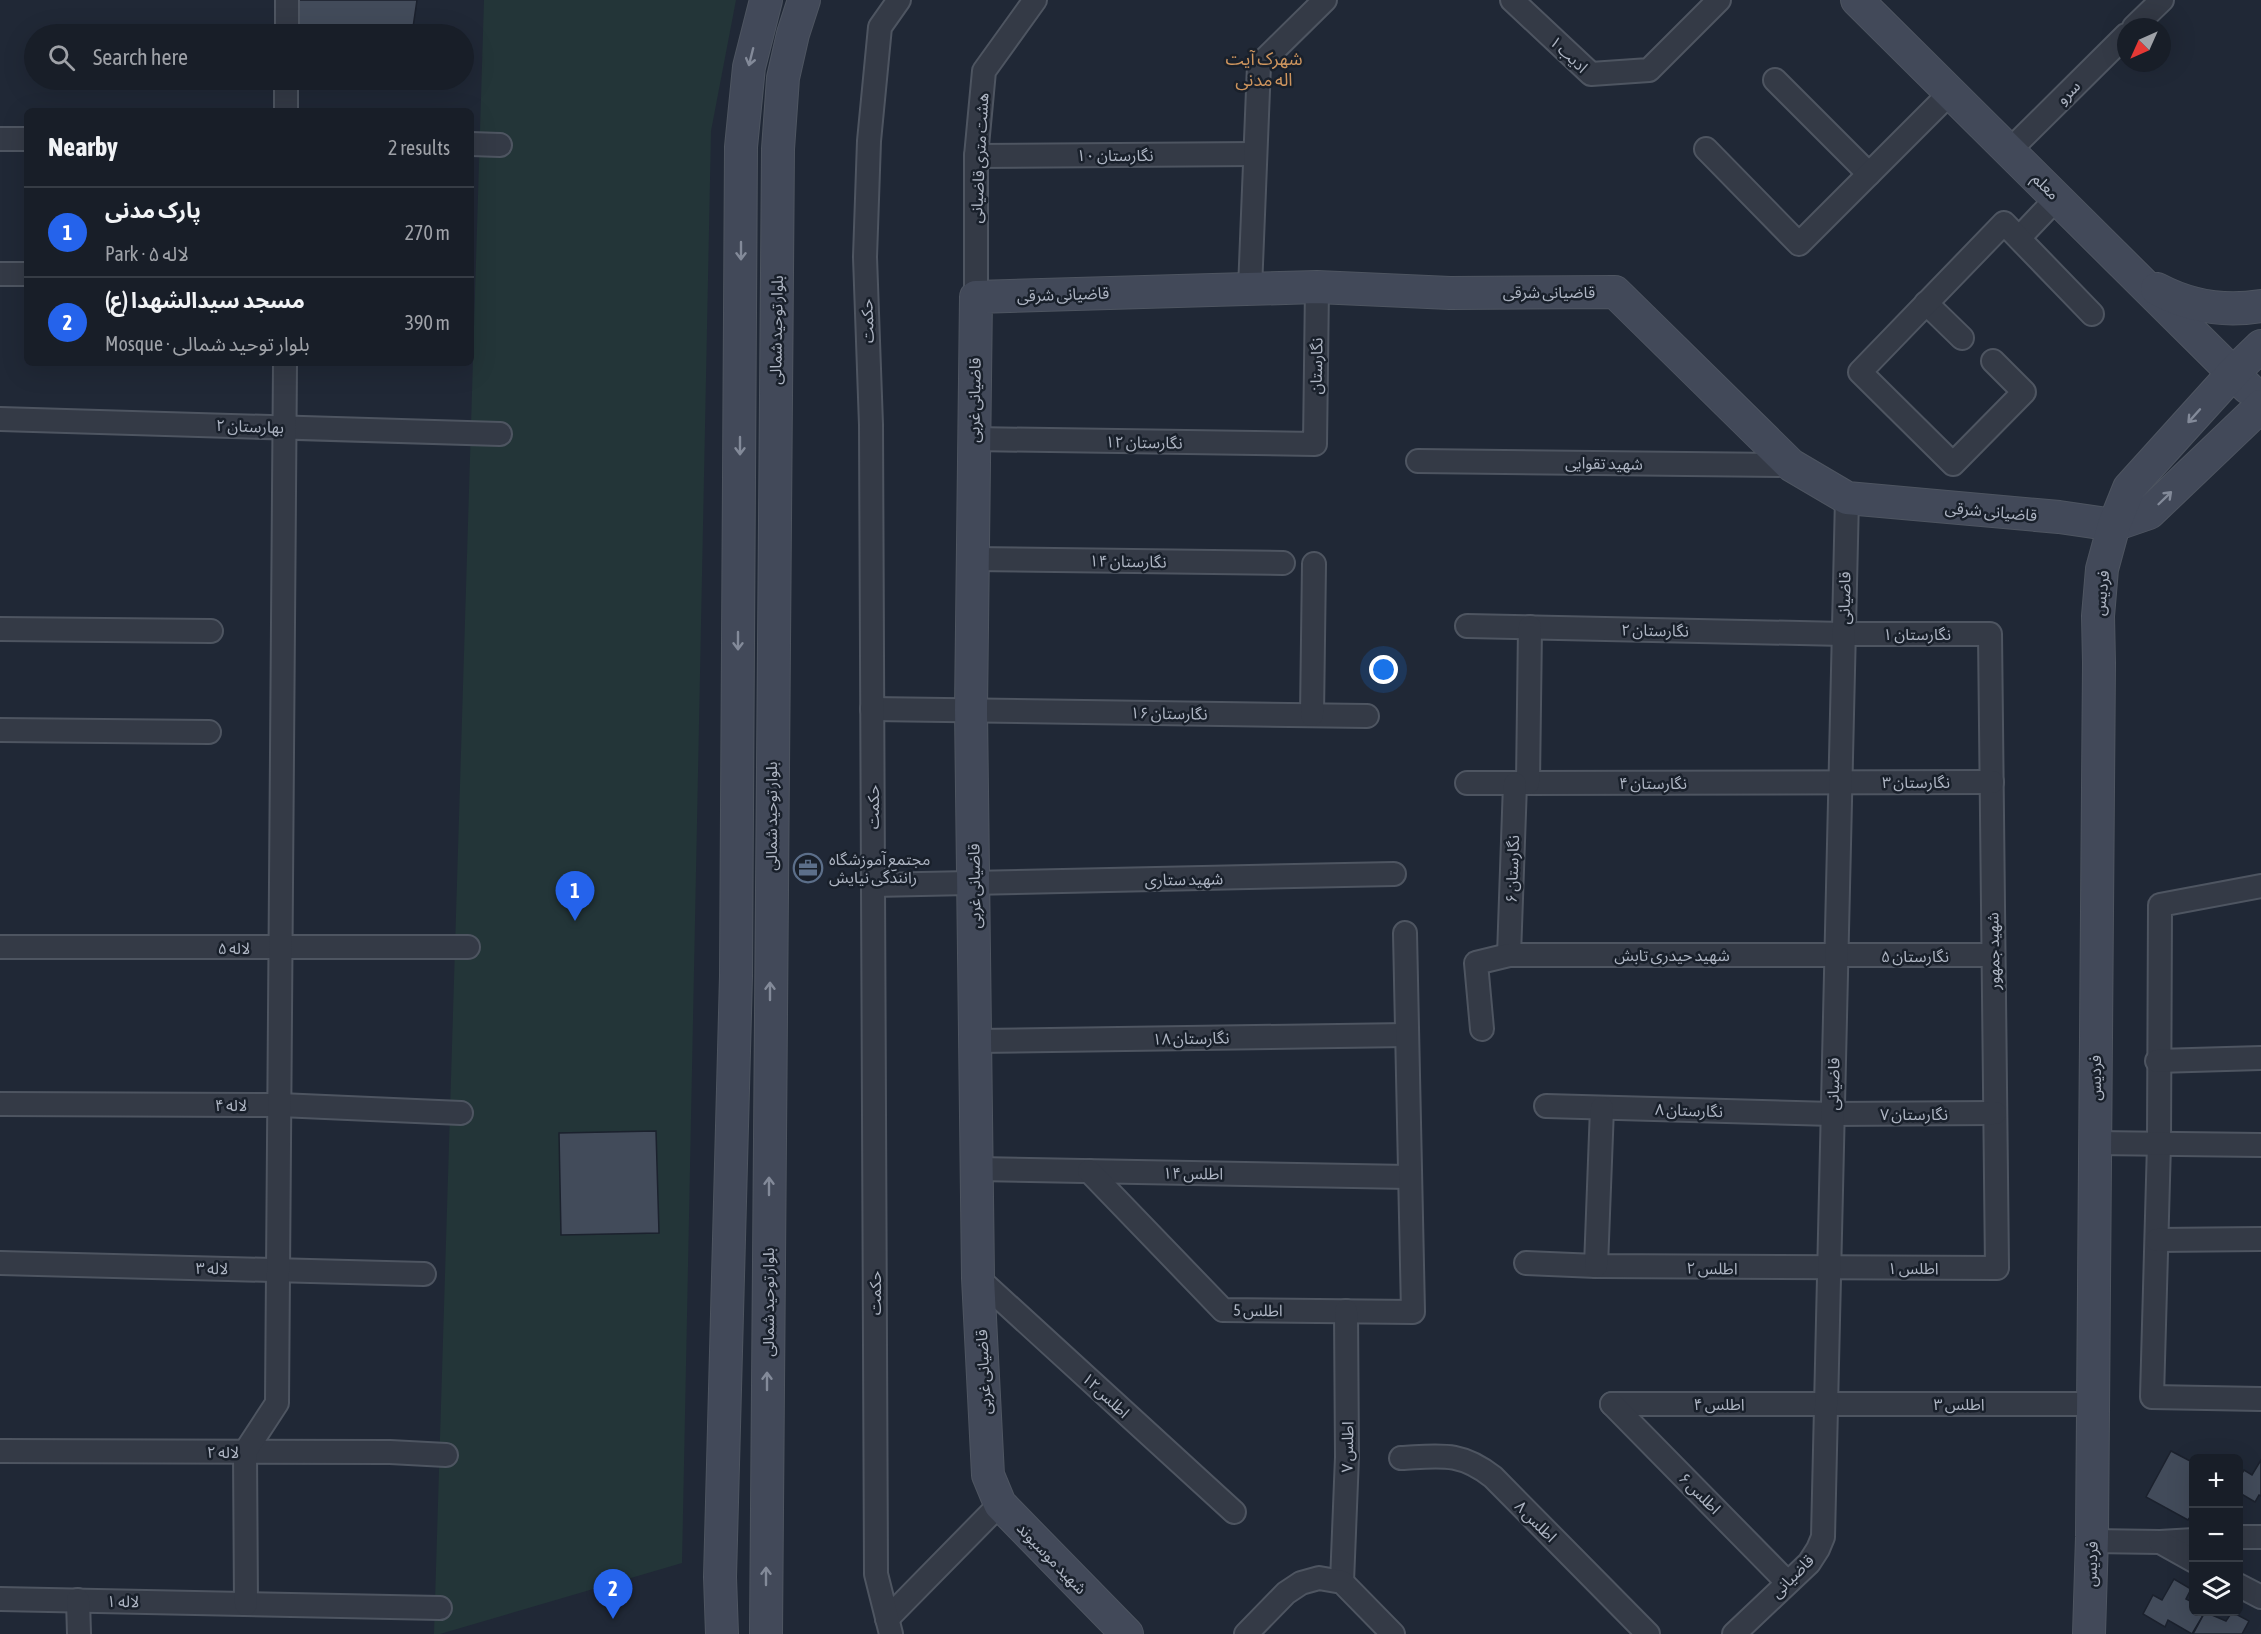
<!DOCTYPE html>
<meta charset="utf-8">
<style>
:root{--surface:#181e28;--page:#212730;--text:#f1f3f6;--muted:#9fa2a8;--line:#363c45;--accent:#2563eb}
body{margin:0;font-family:"Asap Condensed","Noto Sans Arabic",sans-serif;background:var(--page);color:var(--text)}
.controls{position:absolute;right:18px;bottom:18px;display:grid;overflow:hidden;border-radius:9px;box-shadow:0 6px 24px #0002}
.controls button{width:54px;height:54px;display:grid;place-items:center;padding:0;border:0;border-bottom:2px solid var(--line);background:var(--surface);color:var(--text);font:30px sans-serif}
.compass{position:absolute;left:2117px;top:18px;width:54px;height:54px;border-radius:50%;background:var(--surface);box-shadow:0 6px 24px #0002;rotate:225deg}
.you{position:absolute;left:1384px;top:670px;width:21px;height:21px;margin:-15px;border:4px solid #fff;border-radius:50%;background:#1a73e8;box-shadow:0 0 0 9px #1a73e833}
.badge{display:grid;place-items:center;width:39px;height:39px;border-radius:50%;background:var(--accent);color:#fff;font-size:20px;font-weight:700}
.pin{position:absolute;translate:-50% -50px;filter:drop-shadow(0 2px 3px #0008)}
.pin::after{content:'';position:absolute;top:32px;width:21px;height:18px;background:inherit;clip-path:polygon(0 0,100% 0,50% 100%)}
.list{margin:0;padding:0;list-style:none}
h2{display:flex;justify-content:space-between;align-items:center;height:78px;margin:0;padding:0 24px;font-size:26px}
h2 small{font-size:20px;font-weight:400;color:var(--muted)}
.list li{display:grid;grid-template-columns:39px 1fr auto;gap:18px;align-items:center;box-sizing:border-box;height:90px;padding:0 24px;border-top:2px solid var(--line)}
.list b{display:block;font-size:22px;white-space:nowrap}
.list p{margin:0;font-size:20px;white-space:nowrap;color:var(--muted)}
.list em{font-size:20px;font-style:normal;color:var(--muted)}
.icon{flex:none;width:33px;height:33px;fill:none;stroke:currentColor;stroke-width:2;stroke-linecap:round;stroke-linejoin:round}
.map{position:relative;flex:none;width:2261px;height:1634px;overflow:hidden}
.search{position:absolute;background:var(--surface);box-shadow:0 6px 24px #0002;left:24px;top:24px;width:450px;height:66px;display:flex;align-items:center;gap:15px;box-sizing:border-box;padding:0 21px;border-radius:33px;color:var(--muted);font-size:22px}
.panel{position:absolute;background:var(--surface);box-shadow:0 6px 24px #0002;left:24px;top:108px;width:450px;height:258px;border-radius:9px}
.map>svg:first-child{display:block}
.green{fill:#233538}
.building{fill:#424b5a;stroke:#1b212d;stroke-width:1.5}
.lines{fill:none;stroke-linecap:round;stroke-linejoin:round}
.street-casing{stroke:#4e5561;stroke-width:26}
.secondary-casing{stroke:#4e5561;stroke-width:34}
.street{stroke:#343a46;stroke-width:22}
.secondary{stroke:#424959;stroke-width:32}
.oneway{stroke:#838a99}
.labels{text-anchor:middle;stroke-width:5;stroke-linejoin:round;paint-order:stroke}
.street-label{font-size:16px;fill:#aeb5c3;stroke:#19202b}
.poi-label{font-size:16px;fill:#aeb5c3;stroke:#19202b;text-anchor:start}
.neighbourhood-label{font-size:18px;fill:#ce955e;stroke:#19202b}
</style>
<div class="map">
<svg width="2261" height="1634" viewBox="0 0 2261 1634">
<rect width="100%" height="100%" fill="#202836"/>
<path class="green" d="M 484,0 L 736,0 L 711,131 L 682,1563 L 440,1634 L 434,1634 Z"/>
<g class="building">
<path d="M 291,0 L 417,0 L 412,34 L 341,34 L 293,29 Z"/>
<path d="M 656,1131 L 659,1233 L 561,1235 L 559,1133 Z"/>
<path d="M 2171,1451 L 2194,1463 L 2194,1511 L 2188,1520 L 2146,1497 Z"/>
<path d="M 2261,1460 L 2261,1496 L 2259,1495 L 2255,1502 L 2238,1492 L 2238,1480 L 2244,1470 L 2252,1475 Z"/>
<path d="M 2174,1579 L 2191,1589 L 2186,1599 L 2194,1603 L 2194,1612 L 2205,1612 L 2192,1634 L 2168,1620 L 2165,1627 L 2143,1614 L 2153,1595 L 2162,1600 Z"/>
<path d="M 2205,1612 L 2226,1621 L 2232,1612 L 2249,1621 L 2242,1634 L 2193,1634 Z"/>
</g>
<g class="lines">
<g class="street-casing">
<g id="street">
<path d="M 1512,0 L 1591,74 L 1649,70 L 1719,0"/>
<path d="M 2134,27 L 2162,0"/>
<path d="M 287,34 L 287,0"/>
<path d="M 1775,80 L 1869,174"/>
<path d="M 286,111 L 286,80"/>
<path d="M 0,139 L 27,139"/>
<path d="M 471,144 L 500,145"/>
<path d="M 1706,149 L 1799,244 L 1951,92"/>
<path d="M 2010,150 L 2126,35"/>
<path d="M 976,156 L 1255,154"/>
<path d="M 2019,238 L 2058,197"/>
<path d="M 0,274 L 27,274"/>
<path d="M 1250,289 L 1259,65 L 1325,0"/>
<path d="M 976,297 L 976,156 L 984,71 L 1035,0"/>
<path d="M 1926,303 L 1962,338"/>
<path d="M 1993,361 L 2024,392 L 1953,464 L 1860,372 L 2004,223 L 2092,314"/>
<path d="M 0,419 L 500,434"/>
<path d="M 974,439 L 1315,444 L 1317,287"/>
<path d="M 1418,461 L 1791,465"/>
<path d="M 972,559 L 1283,563"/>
<path d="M 1467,626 L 1843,634 L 1990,634 L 1997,1268 L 1596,1266 L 1526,1263"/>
<path d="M 0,629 L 211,631"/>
<path d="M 872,709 L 1367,716"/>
<path d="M 1312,715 L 1314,564"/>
<path d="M 0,730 L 209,732"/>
<path d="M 1467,783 L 1992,782"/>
<path d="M 1528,783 L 1530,627"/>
<path d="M 873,885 L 1394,874"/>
<path d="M 2261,886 L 2160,905 L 2159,1144 L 2152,1397 L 2261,1399"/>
<path d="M 0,947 L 468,947"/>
<path d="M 1509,955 L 1515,784"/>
<path d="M 1482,1029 L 1476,963 L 1509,955 L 1993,955"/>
<path d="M 975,1041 L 1407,1035"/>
<path d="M 2157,1061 L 2261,1058"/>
<path d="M 0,1104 L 280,1105 L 461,1113"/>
<path d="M 1546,1106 L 1832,1114 L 1995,1113"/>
<path d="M 2095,1143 L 2261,1145"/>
<path d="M 977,1169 L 1409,1177"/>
<path d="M 1089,1171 L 1223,1310 L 1413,1312 L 1405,933"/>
<path d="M 2157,1240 L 2261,1239"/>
<path d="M 0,1263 L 424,1274"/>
<path d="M 1596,1266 L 1602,1108"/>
<path d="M 978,1278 L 1234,1512"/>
<path d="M 1612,1404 L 2093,1404"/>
<path d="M 1612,1404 L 1787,1582"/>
<path d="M 0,1451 L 390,1452 L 446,1455"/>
<path d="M 1401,1458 C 1440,1456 1460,1451 1493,1477 L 1648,1634"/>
<path d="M 2238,1537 L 2261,1537"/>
<path d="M 2092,1541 L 2160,1542 L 2194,1540"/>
<path d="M 2160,1542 L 2194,1561"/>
<path d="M 1342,1582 L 1347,1457 L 1346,1311"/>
<path d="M 2238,1585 L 2261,1597"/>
<path d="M 0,1599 L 440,1608"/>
<path d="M 78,1600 L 79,1634"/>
<path d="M 246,1604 L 245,1452 L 277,1403 L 285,363"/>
<path d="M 887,1619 L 1000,1504"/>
<path d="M 891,1634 L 876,1574 L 871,425 L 865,257 L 869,141 L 880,27 L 899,0"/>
<path d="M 1246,1634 L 1286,1593 L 1301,1583 L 1319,1578 L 1342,1582 L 1393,1634"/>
<path d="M 1734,1634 L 1809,1563 L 1818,1549 L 1823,1537 L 1847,498"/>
</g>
</g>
<g class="secondary-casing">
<g id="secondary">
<path d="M 1857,0 L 2248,388"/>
<path d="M 2157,289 C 2189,306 2225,312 2261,306"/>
<path d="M 722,1634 L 720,1577 L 736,976 L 741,147 L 749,67 L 766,0"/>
<path d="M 766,1634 L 778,149 L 783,78 L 793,34 L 804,0"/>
<path d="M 1127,1634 L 1000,1504 L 988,1475 L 978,1278 L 971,710 L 976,297 L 1317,287 L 1450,293 L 1615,292 L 1791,465 L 1847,498 L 2059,517 L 2114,525 L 2149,513 L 2261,406"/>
<path d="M 2089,1634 L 2092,1537 L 2099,663 L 2098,616 L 2102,569 L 2114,525 L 2129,488 L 2234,372 L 2261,346"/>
</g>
</g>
<use href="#street" class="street"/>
<use href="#secondary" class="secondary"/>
</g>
<defs><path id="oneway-shaft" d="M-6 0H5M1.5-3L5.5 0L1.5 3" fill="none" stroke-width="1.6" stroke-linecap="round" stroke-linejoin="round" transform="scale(1.5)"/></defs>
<g class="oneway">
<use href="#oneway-shaft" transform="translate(751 57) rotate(104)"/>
<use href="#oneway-shaft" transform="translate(741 251) rotate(90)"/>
<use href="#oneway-shaft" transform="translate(2194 416) rotate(132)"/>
<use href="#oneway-shaft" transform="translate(740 446) rotate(90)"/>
<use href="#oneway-shaft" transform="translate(2165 498) rotate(-44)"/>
<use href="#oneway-shaft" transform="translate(738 641) rotate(90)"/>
<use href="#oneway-shaft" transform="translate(770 991) rotate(-90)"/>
<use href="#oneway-shaft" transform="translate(769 1186) rotate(-90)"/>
<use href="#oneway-shaft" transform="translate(767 1381) rotate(-90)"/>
<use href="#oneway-shaft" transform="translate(766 1576) rotate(-90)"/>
</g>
<defs>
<g id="office-ring" transform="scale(1.5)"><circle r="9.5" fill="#19202b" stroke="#5c6f8a" stroke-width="1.5"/><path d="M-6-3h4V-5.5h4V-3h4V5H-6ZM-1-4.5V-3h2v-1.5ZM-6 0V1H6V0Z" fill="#5c6f8a"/></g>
</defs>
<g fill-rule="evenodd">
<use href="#office-ring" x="808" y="868"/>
</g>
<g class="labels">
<g class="street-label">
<text transform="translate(1569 54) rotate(43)" y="6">ادیب ۱</text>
<text transform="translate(2068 92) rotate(-45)" y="6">سرو</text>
<text x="1115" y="161">نگارستان ۱۰</text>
<text transform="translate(979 158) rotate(-87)" y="6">هشت متری قاضیانی</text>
<text transform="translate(2046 186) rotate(45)" y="6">معلم</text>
<text x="1549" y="298">قاضیانی شرقی</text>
<text transform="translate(1063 294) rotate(-2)" y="6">قاضیانی شرقی</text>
<text transform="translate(867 321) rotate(-92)" y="6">حکمت</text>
<text transform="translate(776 330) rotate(-89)" y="6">بلوار توحید شمالی</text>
<text transform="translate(1316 366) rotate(-89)" y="6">نگارستان</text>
<text transform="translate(974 400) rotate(-89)" y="6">قاضیانی غربی</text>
<text transform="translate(250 426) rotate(2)" y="6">بهارستان ۲</text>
<text transform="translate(1144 442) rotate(1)" y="6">نگارستان ۱۲</text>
<text transform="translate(1604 463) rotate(1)" y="6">شهید تقوایی</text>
<text transform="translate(1991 511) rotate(5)" y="6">قاضیانی شرقی</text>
<text transform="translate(1128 561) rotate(1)" y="6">نگارستان ۱۴</text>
<text transform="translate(2101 593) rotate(-84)" y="6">فردیس</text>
<text transform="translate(1844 598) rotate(-89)" y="6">قاضیانی</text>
<text transform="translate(1655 630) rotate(1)" y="6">نگارستان ۲</text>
<text x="1917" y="640">نگارستان ۱</text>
<text transform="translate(1169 713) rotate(1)" y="6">نگارستان ۱۶</text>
<text x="1916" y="788">نگارستان ۳</text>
<text x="1653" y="789">نگارستان ۴</text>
<text transform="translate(873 807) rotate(-90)" y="6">حکمت</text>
<text transform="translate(771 816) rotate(-90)" y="6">بلوار توحید شمالی</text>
<text transform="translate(1512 869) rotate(-88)" y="6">نگارستان ۶</text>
<text transform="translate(1184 879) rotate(-1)" y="6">شهید ستاری</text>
<text transform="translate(974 886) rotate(-91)" y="6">قاضیانی غربی</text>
<text x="234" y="954">لاله ۵</text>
<text transform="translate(1993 951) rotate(-91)" y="6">شهید جمهور</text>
<text x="1672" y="961">شهید حیدری تابش</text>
<text x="1915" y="962">نگارستان ۵</text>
<text transform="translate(1191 1038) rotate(-1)" y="6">نگارستان ۱۸</text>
<text transform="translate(2095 1078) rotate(-90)" y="6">فردیس</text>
<text transform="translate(1833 1084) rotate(-89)" y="6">قاضیانی</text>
<text x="231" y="1111">لاله ۴</text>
<text transform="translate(1689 1110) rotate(2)" y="6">نگارستان ۸</text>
<text x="1914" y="1120">نگارستان ۷</text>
<text transform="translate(1193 1173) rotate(1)" y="6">اطلس ۱۴</text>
<text transform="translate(212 1268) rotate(1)" y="6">لاله ۳</text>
<text transform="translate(1712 1268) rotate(1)" y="6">اطلس ۲</text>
<text x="1913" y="1274">اطلس ۱</text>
<text transform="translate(875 1293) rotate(-90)" y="6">حکمت</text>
<text transform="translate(768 1302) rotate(-90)" y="6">بلوار توحید شمالی</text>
<text transform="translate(1258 1310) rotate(1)" y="6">اطلس 5</text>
<text transform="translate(983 1372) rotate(-93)" y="6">قاضیانی غربی</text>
<text transform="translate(1106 1395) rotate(43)" y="6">اطلس۱۲</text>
<text x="1719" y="1410">اطلس ۴</text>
<text x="1959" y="1410">اطلس ۳</text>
<text transform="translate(1347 1447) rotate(-89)" y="6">اطلس ۷</text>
<text x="223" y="1458">لاله ۲</text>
<text transform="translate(1700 1493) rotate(45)" y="6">اطلس ۶</text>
<text transform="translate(1536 1521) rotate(45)" y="6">اطلس ۸</text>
<text transform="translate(1052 1558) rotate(46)" y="6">شهید موسیوند</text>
<text transform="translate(2091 1564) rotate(-88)" y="6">فردیس</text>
<text transform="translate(1792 1576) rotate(-45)" y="6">قاضیانی</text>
<text transform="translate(123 1601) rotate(1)" y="6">لاله ۱</text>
</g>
<g class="poi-label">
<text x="829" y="865">مجتمع آموزشگاه<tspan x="829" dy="18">رانندگی نیایش</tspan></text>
</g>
<g class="neighbourhood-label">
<text x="1264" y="65">شهرک آیت<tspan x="1264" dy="21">اله مدنی</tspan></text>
</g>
</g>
</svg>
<div class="controls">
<button>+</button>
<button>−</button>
<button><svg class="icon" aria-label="layers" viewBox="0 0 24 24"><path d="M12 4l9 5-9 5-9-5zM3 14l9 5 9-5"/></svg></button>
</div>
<svg class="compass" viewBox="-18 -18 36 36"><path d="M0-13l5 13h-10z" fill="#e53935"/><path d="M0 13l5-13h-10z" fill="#9fa2a8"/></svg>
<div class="you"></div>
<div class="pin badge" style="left:575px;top:921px">1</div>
<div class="pin badge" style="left:613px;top:1619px">2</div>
<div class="search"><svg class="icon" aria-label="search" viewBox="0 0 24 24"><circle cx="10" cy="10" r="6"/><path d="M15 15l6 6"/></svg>Search here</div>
<section class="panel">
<h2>Nearby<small>2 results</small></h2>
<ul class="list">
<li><span class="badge">1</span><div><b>پارک مدنی</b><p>Park · لاله ۵</p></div><em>270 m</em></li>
<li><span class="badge">2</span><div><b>مسجد سیدالشهدا (ع)</b><p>Mosque · بلوار توحید شمالی</p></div><em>390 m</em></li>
</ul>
</section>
</div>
